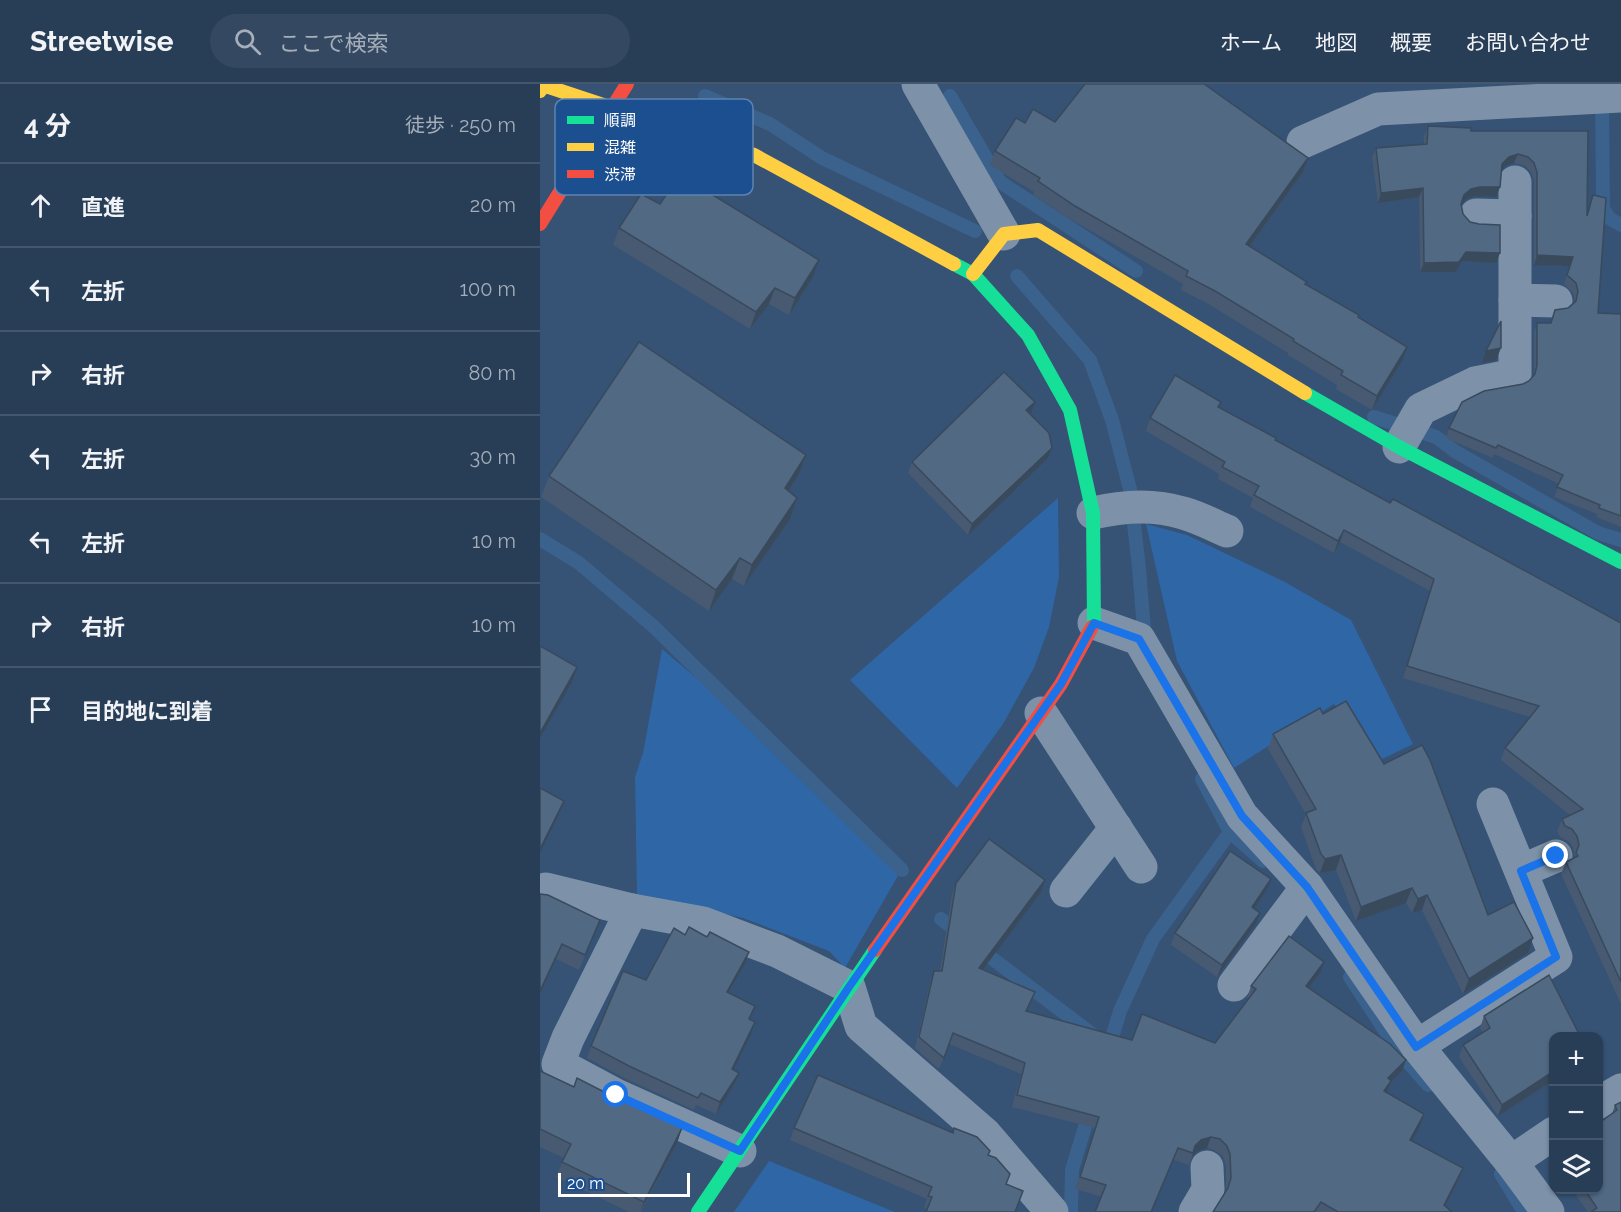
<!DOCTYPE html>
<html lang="ja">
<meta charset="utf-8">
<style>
:root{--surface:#283e57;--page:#344961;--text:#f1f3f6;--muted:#a5aeba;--line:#44576d}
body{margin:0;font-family:Raleway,"Noto Sans JP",sans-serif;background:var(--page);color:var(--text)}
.controls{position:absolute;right:18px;bottom:18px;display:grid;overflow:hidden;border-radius:12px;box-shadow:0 2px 4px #0004}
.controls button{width:54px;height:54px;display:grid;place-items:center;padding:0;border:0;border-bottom:2px solid var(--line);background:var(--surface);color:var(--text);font:30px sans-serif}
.scale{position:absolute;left:18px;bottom:15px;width:132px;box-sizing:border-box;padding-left:6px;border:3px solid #fff;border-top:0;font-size:16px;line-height:21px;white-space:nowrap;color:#fff;-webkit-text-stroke:4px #1b4f8f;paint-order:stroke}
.stop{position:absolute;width:18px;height:18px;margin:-14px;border:4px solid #1a73e8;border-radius:50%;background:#fff}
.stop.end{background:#1a73e8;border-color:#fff;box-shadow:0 2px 6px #0008}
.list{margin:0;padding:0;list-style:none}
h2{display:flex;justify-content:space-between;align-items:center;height:78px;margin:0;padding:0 24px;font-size:26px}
h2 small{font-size:20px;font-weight:400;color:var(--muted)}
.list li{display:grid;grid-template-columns:39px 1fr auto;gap:18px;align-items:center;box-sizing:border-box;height:84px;padding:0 24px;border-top:2px solid var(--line)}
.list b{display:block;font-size:22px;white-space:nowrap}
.list em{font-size:20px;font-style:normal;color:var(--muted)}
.icon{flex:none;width:33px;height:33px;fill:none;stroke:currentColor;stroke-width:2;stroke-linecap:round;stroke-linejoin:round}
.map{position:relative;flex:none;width:1081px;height:1128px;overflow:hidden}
header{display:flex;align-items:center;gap:36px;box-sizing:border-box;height:84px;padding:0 30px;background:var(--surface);border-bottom:2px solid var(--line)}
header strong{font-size:28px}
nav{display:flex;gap:33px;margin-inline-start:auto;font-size:21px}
.search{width:420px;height:54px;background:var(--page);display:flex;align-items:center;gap:15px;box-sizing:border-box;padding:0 21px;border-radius:33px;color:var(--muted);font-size:22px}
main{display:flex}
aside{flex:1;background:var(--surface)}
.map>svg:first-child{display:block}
.green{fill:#2f66a5}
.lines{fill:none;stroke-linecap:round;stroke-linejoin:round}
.stream{stroke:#3b618d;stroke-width:14}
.street{stroke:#7d92a8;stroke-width:33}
.fast{stroke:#16e098;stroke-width:14}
.slow{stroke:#ffcf43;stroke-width:14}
.jam{stroke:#f24e42;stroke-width:14}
.wall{fill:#475a72}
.shaded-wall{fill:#394a5c}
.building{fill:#526984;stroke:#394a5c;stroke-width:1.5}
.route{stroke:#1a73e8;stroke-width:8}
.key{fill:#1b4f8f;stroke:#5f84b1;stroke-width:1.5}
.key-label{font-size:16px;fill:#fff}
</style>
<header>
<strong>Streetwise</strong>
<div class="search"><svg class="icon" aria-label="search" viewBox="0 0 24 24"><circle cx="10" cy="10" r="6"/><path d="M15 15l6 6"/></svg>ここで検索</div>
<nav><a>ホーム</a><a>地図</a><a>概要</a><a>お問い合わせ</a></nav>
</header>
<main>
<aside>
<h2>4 分<small>徒歩 · 250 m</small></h2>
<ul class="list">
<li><svg class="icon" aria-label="ahead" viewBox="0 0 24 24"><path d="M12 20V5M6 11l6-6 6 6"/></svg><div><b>直進</b></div><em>20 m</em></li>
<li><svg class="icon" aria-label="left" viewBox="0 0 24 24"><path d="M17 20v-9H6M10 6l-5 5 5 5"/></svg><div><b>左折</b></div><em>100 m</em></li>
<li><svg class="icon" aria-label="right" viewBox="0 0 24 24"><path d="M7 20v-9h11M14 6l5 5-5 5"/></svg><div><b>右折</b></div><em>80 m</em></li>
<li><svg class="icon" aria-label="left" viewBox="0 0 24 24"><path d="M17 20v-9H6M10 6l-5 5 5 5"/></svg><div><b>左折</b></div><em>30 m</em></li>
<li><svg class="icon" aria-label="left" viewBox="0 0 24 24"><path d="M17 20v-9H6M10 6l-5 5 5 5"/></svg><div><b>左折</b></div><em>10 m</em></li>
<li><svg class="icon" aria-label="right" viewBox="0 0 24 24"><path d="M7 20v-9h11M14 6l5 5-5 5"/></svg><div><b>右折</b></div><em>10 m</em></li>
<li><svg class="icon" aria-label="arrive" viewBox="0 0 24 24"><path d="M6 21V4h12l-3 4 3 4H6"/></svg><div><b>目的地に到着</b></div></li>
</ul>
</aside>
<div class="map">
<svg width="1081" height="1128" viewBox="0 0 1081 1128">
<rect width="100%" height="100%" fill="#365274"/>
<g class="green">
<path d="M 518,414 L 519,493 L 509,543 L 494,584 L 463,640 L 417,704 L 310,596 Z"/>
<path d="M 606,440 L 647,451 L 745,498 L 811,536 L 873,660 L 834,679 L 794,620 L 694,684 L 637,577 Z"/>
<path d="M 122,565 L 186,619 L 359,790 L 305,884 L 289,867 L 203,834 L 97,810 L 95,693 L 103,669 Z"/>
<path d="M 229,1077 L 355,1128 L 194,1128 Z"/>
</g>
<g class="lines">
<g class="stream">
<path d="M 1062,11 L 1063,124 L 1069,134 L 1081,141"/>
<path d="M 165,12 L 230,40 L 282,74 L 435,147"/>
<path d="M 410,12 L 460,98 L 596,187"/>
<path d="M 477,192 L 550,276 L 572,336 L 590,405 L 599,484 L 605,558"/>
<path d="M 834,333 L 896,353 L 916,368 L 1058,449 L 1081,456"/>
<path d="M 0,455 L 39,479 L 113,542 L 362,786"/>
<path d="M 662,695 L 690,748 L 723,777"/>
<path d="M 401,835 L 422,851"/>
<path d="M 437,863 L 556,953"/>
<path d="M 810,893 L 859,968 L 888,1001"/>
<path d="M 568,967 L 580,927 L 613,855 L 690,748"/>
<path d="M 961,1090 L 984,1128"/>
<path d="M 531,1128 L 532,1086 L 550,1026"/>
</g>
<g class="street">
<path d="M 378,0 L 464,150"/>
<path d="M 763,58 L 838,25 L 1081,12"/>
<path d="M 936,131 L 975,132"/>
<path d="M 975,216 L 1016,217"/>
<path d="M 859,363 L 881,325 L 935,299 L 975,291 L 975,98"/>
<path d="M 553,429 C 582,422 614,420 643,429 C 658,433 673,441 687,447"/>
<path d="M 554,539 L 599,555 L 702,732 L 767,803 L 877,962 L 971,1078 L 1008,1128"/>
<path d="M 501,629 L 601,783"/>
<path d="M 981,787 L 1016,772"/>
<path d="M 526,807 L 576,744"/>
<path d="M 0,808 L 6,805 L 92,826 L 163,839 L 237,867 L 309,903 L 321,942 L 445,1050 L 512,1128"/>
<path d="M 92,826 L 28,954 L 18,980 L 76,1011 L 200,1067"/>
<path d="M 694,901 L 767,803"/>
<path d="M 877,962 L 1016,873 L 953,720"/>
<path d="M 1058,1019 L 1081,1006"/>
<path d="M 971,1078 L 1014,1049"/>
<path d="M 655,1128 L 668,1106 L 667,1083"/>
</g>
<g class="fast">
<path d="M 414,180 L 433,190 L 488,251 L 530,326 L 553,429 L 554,539 L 552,543"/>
<path d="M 765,309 L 859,363 L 1081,478"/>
<path d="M 158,1128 L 335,866"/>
</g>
<g class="slow">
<path d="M 0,0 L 214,71 L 414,180"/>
<path d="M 0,7 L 4,0"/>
<path d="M 433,190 L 464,150 L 498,146 L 765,309"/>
</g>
<g class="jam">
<path d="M 0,140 L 87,0"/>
<path d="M 335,866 L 521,600 L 552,543"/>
</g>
</g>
<g class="wall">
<path d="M 515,38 L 768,74 L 763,88 L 710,162 L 767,198 L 766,200 L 819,234 L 862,277 L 832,326 L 796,305 L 797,301 L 748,271 L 748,269 L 670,221 L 641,206 L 643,200 L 530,135 L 493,111 L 494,108 L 450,81 L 455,67 L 485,39 Z"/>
<path d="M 888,42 L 931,47 L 1048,47 L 1047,131 L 1058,229 L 1081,230 L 1081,443 L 1056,433 L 1057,430 L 1014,413 L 1019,400 L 954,370 L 953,374 L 906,354 L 909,344 L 983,300 L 989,297 L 994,291 L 994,248 L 997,239 L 1011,239 L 1035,217 L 1033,209 L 1024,200 L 1030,182 L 994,181 L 994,97 L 991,88 L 985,82 L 974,79 L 965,82 L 961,86 L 960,103 L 956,113 L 936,112 L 928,114 L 921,120 L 923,130 L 956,179 L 922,177 L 916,188 L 880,188 L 879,113 L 838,119 L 832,73 L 836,64 L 884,61 L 884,52 Z"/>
<path d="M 120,120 L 279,176 L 273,193 L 249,231 L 229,220 L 210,245 L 73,161 L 79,144 Z"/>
<path d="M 679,324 L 735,356 L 850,419 L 1081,539 L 1081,920 L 1021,790 L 1026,778 L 1035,773 L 1033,764 L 1028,757 L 1021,754 L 1017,747 L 1022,735 L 1030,731 L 961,676 L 965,664 L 990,633 L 863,594 L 890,507 L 800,458 L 794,469 L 710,423 L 713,414 L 678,395 L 679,390 L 606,347 L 610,334 Z"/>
<path d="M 491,329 L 490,330 L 512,364 L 508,374 L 428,451 L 368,389 L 372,378 Z"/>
<path d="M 266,371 L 258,392 L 249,407 L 257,414 L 250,435 L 204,502 L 192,495 L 169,527 L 1,413 L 9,392 Z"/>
<path d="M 783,630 L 844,680 L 948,831 L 993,854 L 988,869 L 923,910 L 882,826 L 872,829 L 866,819 L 816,837 L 796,786 L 780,789 L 776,785 L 761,743 L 766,730 L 728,665 L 733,650 Z"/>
<path d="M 505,796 L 501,808 L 442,886 L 487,927 L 592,956 L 675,959 L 709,915 L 707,914 L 711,902 L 780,889 L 769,904 L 866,976 L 862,987 L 850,999 L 847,1009 L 884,1030 L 880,1042 L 871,1057 L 923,1084 L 919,1095 L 905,1122 L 912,1128 L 673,1128 L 686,1108 L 686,1082 L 683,1073 L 676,1067 L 667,1064 L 656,1068 L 652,1073 L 649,1081 L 634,1076 L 562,1113 L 535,1105 L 555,1044 L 472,1023 L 481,990 L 409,960 L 399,985 L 375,964 L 390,899 L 394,887 L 400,887 L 412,810 L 416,799 Z"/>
<path d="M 726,807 L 714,825 L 715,841 L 677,893 L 631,861 L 635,849 Z"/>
<path d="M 0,810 L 60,836 L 39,886 L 16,875 L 0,910 Z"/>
<path d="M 205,880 L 189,909 L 210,936 L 211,950 L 193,986 L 199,989 L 194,1001 L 176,1030 L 156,1021 L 154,1026 L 84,994 L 47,974 L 51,962 L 106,896 Z"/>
<path d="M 944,932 L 1014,952 L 1014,996 L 958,1032 L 919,973 L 923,961 L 943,949 L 940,944 Z"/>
<path d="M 0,987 L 34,1003 L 74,1013 L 142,1044 L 137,1059 L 101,1128 L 89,1128 L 16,1093 L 24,1074 L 0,1063 Z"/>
<path d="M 1081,1018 L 1081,1128 L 1048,1128 L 1032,1106 L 1059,1106 L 1072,1030 L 1075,1021 Z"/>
<path d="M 254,1044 L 413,1049 L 437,1053 L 387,1125 L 384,1124 L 387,1115 L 250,1056 Z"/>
</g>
<g class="shaded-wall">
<path d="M 978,70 L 974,79 L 965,82 L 959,89 L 962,80 L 969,73 Z"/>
<path d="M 768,74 L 763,88 L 701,174 L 706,160 Z"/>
<path d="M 940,103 L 960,103 L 956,113 L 936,112 L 928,114 L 920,121 L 924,111 L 931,105 Z"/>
<path d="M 883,104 L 879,113 L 838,119 L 841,109 Z"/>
<path d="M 926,168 L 960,169 L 956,179 L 922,177 L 916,188 L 880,188 L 884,179 Z"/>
<path d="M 997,171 L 1033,173 L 1030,182 L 994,181 Z"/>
<path d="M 279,176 L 273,193 L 249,231 L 255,214 Z"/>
<path d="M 235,204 L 229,220 L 210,245 L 216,228 Z"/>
<path d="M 867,263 L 862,277 L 832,326 L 837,312 Z"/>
<path d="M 961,264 L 956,276 L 942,279 L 946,267 Z"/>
<path d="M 495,318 L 491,329 L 482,337 L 486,326 Z"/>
<path d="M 512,364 L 508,374 L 428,451 L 432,440 Z"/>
<path d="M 266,371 L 258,392 L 237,425 L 245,404 Z"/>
<path d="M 257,414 L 250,435 L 204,502 L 212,481 Z"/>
<path d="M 804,446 L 800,458 L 794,469 L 798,457 Z"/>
<path d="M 200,474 L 192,495 L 169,527 L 176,506 Z"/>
<path d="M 37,583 L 32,598 L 0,654 L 0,649 Z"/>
<path d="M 24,717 L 18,732 L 0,769 L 0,765 Z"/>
<path d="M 801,771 L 796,786 L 780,789 L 785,775 Z"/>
<path d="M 731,795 L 726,807 L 707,835 L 712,823 Z"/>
<path d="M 505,796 L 501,808 L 435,896 L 439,884 Z"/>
<path d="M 872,804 L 866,819 L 816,837 L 821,823 Z"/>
<path d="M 887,811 L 882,826 L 872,829 L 878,815 Z"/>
<path d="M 720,829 L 715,841 L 677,893 L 682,881 Z"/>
<path d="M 993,854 L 988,869 L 923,910 L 929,895 Z"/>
<path d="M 22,860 L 16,875 L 0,910 L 0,907 Z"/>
<path d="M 209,868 L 205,880 L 182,920 L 187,908 Z"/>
<path d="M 784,878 L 780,889 L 762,913 L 766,902 Z"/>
<path d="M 215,938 L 211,950 L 188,997 L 192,985 Z"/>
<path d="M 866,976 L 862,987 L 850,999 L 847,1009 L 839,1018 L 848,994 Z"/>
<path d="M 1014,987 L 1014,996 L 958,1032 L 962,1021 Z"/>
<path d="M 199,989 L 194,1001 L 176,1030 L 180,1018 Z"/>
<path d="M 884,1030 L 880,1042 L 866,1068 L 870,1056 Z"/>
<path d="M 142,1044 L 137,1059 L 100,1128 L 104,1118 Z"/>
<path d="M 671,1053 L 667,1064 L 656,1068 L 652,1073 L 655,1062 L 661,1056 Z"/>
<path d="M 923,1084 L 919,1095 L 902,1128 L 904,1121 Z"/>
</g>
<g class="building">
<path d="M 545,0 L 664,0 L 768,74 L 706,160 L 767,198 L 765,200 L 819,231 L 818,233 L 867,263 L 837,312 L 801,291 L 803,287 L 753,257 L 754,255 L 675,207 L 646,192 L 648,187 L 535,122 L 498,97 L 500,94 L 455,67 L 476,34 L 485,39 L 493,25 L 515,38 Z"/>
<path d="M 888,42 L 931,44 L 931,47 L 1048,47 L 1047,132 L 1053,111 L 1066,114 L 1058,229 L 1081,230 L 1081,432 L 1059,424 L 1060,421 L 1017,403 L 1023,391 L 958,361 L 956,364 L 909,344 L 922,318 L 944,307 L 983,300 L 989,297 L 995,290 L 997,281 L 997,239 L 1011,239 L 1015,226 L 1028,224 L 1036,217 L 1038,207 L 1036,199 L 1027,191 L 1033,173 L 997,171 L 997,88 L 994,79 L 988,73 L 978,70 L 969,73 L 962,80 L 960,103 L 940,103 L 931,105 L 924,111 L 921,120 L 923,130 L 930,138 L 939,140 L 960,141 L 960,169 L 926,168 L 919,178 L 884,179 L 883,104 L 841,109 L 836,64 L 887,60 Z"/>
<path d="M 140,91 L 279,176 L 255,214 L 235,204 L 216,228 L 79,144 L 101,110 L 120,120 Z"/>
<path d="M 961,237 L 961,264 L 946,267 Z"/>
<path d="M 99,258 L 266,371 L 245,404 L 257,414 L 212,481 L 200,474 L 176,506 L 9,392 Z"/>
<path d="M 464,288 L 495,318 L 486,326 L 509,349 L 512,364 L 432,440 L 372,378 Z"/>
<path d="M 635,291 L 681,318 L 678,323 L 736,354 L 735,356 L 850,419 L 853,415 L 1081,539 L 1081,898 L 1026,778 L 1038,772 L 1036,769 L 1039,761 L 1037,752 L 1032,745 L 1025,742 L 1022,735 L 1043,725 L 965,664 L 999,622 L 867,582 L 894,495 L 804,446 L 798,457 L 714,411 L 719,402 L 682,383 L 685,378 L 610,334 Z"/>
<path d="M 0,562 L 37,583 L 0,649 Z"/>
<path d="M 806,617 L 844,680 L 882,661 L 890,676 L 948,831 L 974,818 L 993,854 L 929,895 L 887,811 L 878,815 L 872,804 L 821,823 L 801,771 L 785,775 L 781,770 L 766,729 L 776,725 L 733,650 L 780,624 L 783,630 Z"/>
<path d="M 0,704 L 24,717 L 0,765 Z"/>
<path d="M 449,755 L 505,796 L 439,884 L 495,908 L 486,927 L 592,956 L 602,930 L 675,959 L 716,905 L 711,902 L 749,852 L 784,878 L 766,902 L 850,960 L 866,976 L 848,994 L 851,997 L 844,1007 L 884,1030 L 870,1056 L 923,1084 L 904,1121 L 912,1128 L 798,1128 L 781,1118 L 774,1128 L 673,1128 L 688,1104 L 691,1094 L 690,1070 L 687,1062 L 680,1055 L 671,1053 L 661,1056 L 655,1062 L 653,1069 L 638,1064 L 611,1128 L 555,1128 L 566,1101 L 540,1093 L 559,1033 L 477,1011 L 485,979 L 413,949 L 404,974 L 379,953 L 394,887 L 402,887 L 416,799 Z"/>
<path d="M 690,767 L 731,795 L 712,823 L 720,829 L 682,881 L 635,849 Z"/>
<path d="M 0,810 L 8,811 L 60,836 L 45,871 L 22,860 L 0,907 Z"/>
<path d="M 149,843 L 167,853 L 170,848 L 209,868 L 187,908 L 215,922 L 209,935 L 215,938 L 192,985 L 199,989 L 180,1018 L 161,1009 L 158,1014 L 89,982 L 51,962 L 83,887 L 106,896 L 134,844 L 145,851 Z"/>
<path d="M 1009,891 L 1040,952 L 1014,952 L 1014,987 L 962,1021 L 923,961 L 950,944 L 944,932 Z"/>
<path d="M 0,987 L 34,1003 L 37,994 L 74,1013 L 142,1044 L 104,1118 L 22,1078 L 31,1060 L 0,1045 Z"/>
<path d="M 278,991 L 413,1049 L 414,1044 L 437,1053 L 450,1067 L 448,1071 L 456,1074 L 470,1090 L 466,1100 L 483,1107 L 475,1128 L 386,1128 L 392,1113 L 388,1112 L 392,1103 L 254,1044 Z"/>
<path d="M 1081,1018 L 1081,1128 L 1051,1128 L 1057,1124 L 1045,1106 L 1059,1106 L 1059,1039 L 1077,1026 L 1075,1021 Z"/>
</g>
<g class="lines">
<path class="route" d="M 76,1011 L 200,1067 L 309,903 L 521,600 L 554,539 L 599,555 L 702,732 L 767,803 L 876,963 L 1016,873 L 981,787 L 1016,772"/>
</g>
<rect x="15" y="15" width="198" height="96" rx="9" class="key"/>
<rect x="27" y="32" width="27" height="8" fill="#16e098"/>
<rect x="27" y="59" width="27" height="8" fill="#ffcf43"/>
<rect x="27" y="86" width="27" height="8" fill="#f24e42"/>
<g class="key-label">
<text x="64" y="42">順調</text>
<text x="64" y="69">混雑</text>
<text x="64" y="96">渋滞</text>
</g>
</svg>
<div class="controls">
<button>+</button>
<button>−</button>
<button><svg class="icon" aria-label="layers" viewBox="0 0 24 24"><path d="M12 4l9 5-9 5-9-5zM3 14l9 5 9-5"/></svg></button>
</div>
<div class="scale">20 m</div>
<div class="stop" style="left:76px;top:1011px"></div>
<div class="stop end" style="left:1016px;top:772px"></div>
</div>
</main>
